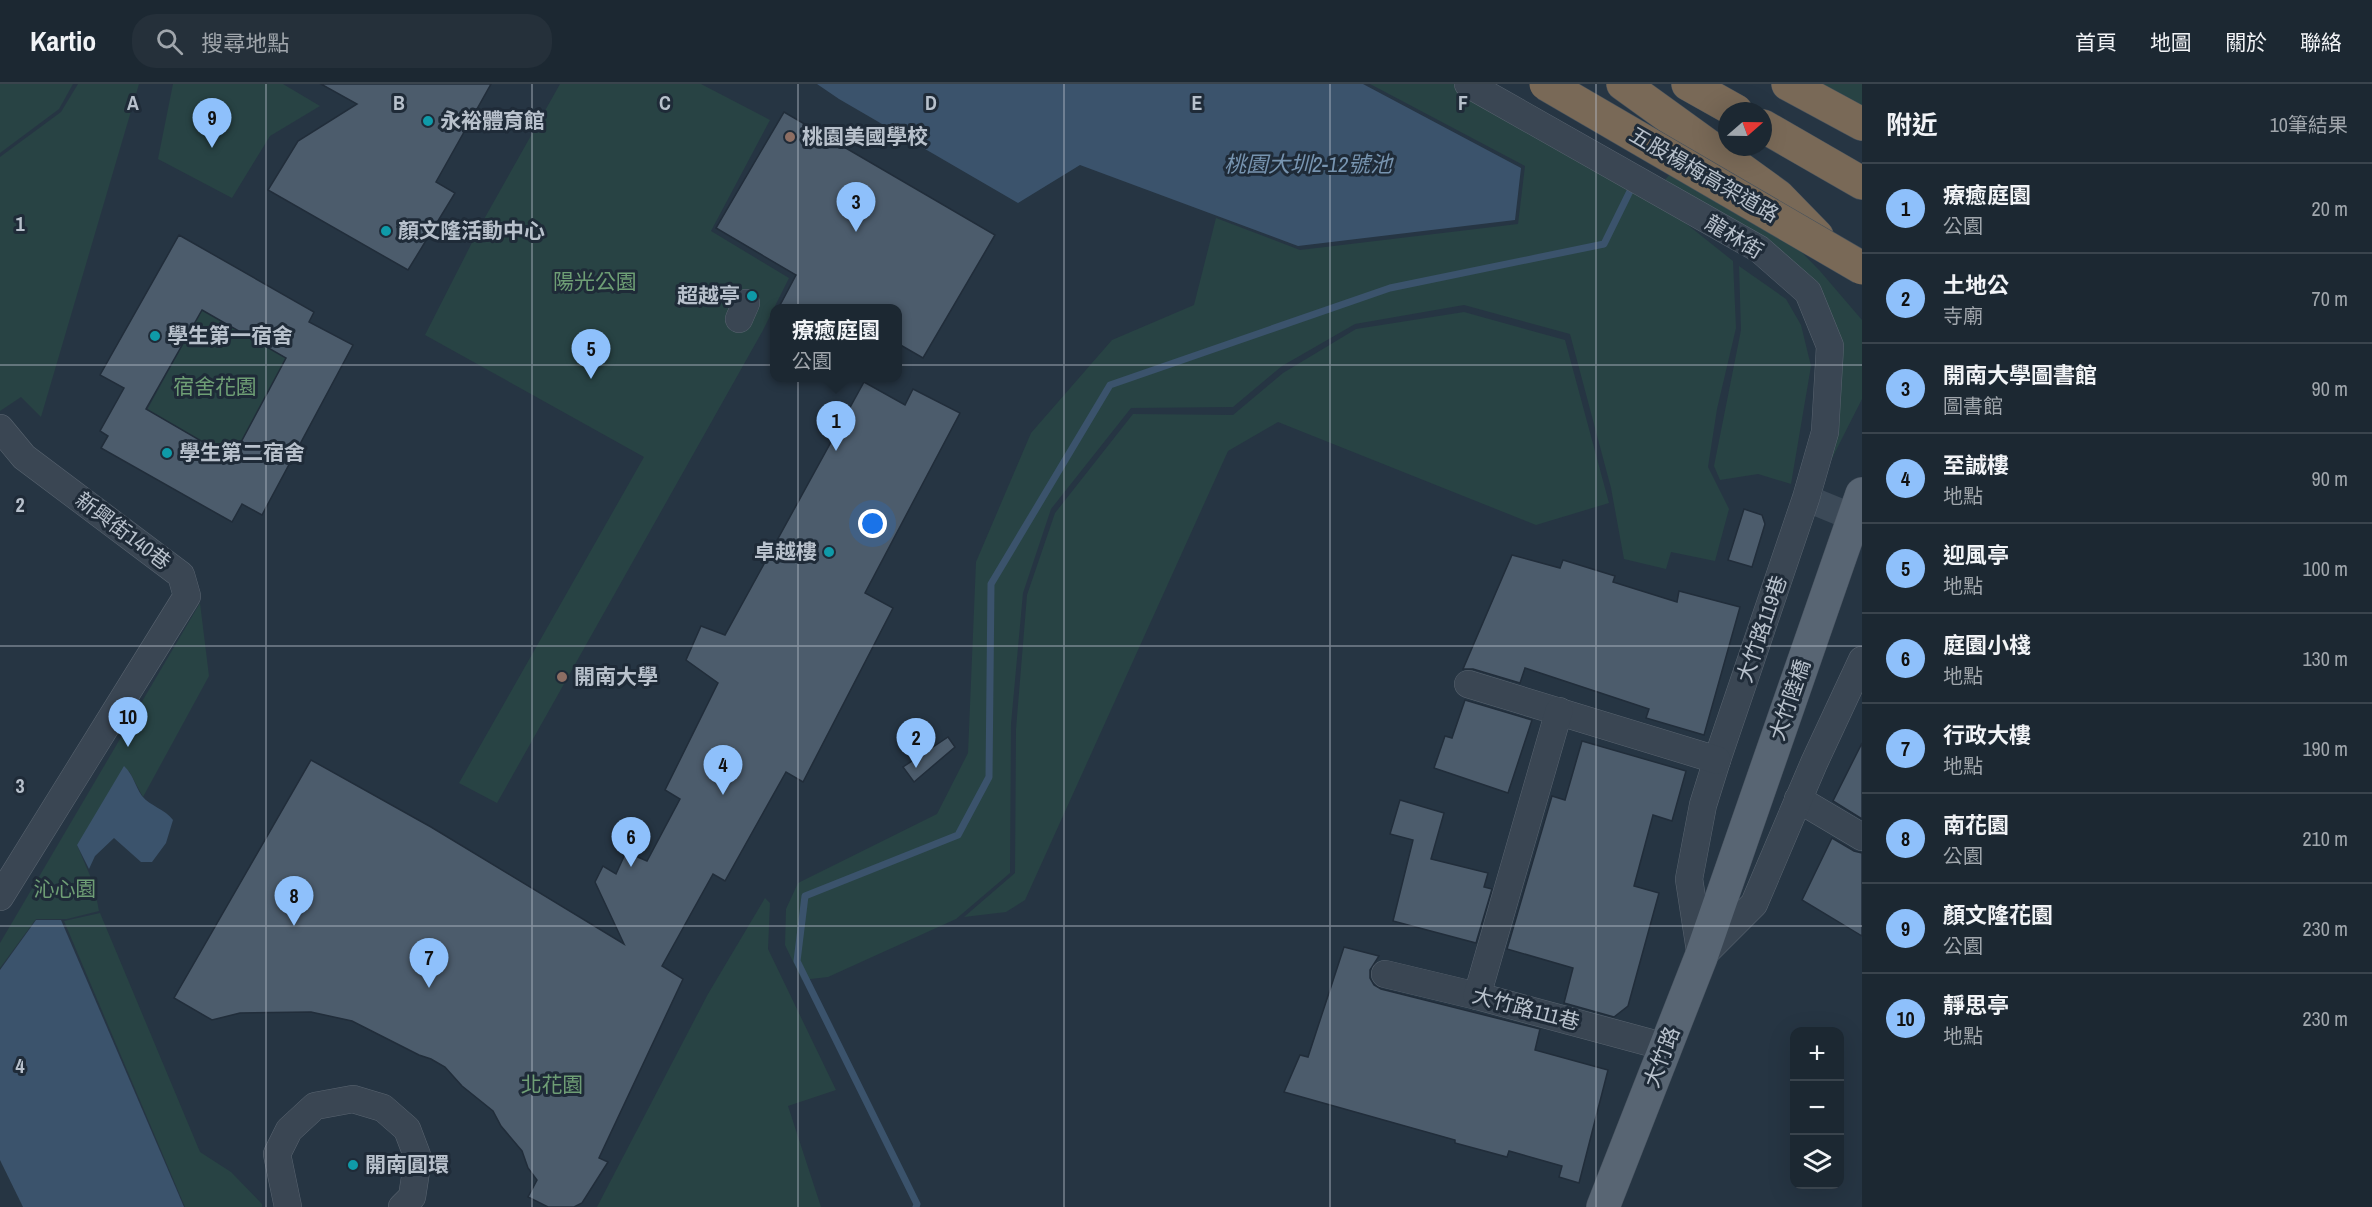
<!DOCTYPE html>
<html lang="zh-TW">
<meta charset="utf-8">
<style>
:root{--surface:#1c2832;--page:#25303a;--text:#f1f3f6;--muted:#a0a6ac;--line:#3a444d;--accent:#8ec0fb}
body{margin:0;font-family:"Archivo Narrow","Noto Sans TC",sans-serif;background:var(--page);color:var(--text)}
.controls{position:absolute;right:18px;bottom:18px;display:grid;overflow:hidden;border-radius:12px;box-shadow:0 6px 24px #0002}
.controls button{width:54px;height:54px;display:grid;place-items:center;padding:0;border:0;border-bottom:2px solid var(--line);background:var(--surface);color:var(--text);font:30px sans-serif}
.compass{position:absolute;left:1718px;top:18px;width:54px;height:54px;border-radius:50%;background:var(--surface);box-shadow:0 6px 24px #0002;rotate:70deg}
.you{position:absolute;left:873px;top:440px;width:21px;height:21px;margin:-15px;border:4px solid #fff;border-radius:50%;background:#1a73e8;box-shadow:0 0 0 9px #1a73e833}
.badge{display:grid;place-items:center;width:39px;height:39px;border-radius:50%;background:var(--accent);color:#111;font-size:20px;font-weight:700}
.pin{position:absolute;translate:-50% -50px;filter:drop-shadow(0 2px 3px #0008)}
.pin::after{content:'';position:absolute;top:32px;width:21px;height:18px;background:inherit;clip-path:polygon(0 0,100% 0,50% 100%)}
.popup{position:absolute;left:770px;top:220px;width:132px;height:78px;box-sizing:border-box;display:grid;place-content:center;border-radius:12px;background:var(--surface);filter:drop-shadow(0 2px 4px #0005);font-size:20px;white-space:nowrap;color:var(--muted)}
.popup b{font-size:22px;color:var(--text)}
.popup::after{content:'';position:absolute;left:50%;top:100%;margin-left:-12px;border:12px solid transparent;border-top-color:var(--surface)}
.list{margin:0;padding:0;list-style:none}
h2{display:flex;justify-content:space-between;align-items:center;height:78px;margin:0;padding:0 24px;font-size:26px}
h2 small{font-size:20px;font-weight:400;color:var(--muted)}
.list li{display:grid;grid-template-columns:39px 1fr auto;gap:18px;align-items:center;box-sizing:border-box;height:90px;padding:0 24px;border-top:2px solid var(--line)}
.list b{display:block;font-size:22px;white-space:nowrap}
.list p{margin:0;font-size:20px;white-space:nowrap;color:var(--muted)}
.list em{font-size:20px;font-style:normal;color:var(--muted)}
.icon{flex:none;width:33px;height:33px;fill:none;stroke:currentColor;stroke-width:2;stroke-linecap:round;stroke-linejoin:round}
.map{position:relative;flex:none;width:1862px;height:1123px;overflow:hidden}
header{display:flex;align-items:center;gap:36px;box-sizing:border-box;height:84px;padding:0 30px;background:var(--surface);border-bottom:2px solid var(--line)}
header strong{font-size:28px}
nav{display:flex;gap:33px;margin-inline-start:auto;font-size:21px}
.search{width:420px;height:54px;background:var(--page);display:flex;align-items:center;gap:15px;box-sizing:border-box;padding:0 21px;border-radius:24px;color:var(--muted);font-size:22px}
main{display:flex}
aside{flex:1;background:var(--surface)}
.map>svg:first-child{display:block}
.green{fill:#284344}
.water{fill:#3b536c}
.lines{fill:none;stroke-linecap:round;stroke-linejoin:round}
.stream{stroke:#3b536c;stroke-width:7}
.building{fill:#4c5c6c;stroke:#212d3a;stroke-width:1.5;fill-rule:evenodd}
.minor-tunnel{stroke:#3c4a58;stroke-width:27;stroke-dasharray:27 14;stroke-linecap:butt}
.minor-casing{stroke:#596470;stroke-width:28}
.major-casing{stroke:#47525f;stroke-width:34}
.highway-casing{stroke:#45515d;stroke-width:34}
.minor{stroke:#3a4653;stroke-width:27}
.major{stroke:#586573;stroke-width:33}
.highway{stroke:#796957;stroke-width:33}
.highway-bridge-casing{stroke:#45515d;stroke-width:34;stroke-linecap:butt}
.highway-bridge{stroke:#796957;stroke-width:33}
.grid{fill:none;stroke:#b8c1cc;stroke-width:1.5;stroke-opacity:0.55}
.culture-dot{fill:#0f9aa8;stroke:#1f2b38;stroke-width:2}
.education-dot{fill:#8d6e63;stroke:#1f2b38;stroke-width:2}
.labels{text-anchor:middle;stroke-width:6;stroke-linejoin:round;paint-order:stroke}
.poi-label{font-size:21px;font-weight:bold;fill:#b8c1cc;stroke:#1f2b38;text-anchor:start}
.street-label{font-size:21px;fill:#b8c1cc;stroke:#1f2b38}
.park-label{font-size:21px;fill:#6e9e75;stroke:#1f2b38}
.water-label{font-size:22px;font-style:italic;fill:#7794b0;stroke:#1f2b38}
.grid-label{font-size:20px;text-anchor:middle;font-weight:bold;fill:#b8c1cc;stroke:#1f2b38;stroke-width:6;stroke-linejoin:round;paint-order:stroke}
</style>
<header>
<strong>Kartio</strong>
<div class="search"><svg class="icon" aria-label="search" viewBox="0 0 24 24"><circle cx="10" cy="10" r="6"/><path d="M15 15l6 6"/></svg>搜尋地點</div>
<nav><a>首頁</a><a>地圖</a><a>關於</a><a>聯絡</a></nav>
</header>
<main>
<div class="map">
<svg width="1862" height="1123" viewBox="0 0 1862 1123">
<rect width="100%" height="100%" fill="#263543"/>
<g class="green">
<path d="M 0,0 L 73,0 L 59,25 L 0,69 Z"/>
<path d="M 78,0 L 139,0 L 41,333 L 21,313 L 0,327 L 0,73 L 61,28 Z"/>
<path d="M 173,0 L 283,0 L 320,22 L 270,52 L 232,114 L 158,75 Z"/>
<path d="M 560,0 L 701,0 L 770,36 L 711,147 L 789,194 L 762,248 L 497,719 L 459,699 L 644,373 L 425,251 L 483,137 Z"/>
<path d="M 1370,0 L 1495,0 L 1623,74 L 1654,114 L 1733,177 L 1736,244 L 1717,325 L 1708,383 L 1729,425 L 1715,477 L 1671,468 L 1666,485 L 1624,475 L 1611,404 L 1570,250 L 1464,221 L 1355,240 L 1282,282 L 1233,323 L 1131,324 L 1051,425 L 1023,509 L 1011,640 L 1010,789 L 956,835 L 828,893 L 802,896 L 785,861 L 786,825 L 798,799 L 937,730 L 968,669 L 976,478 L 1031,349 L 1112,256 L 1194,221 L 1216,134 L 1300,166 L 1518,140 L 1525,82 Z"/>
<path d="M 1819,0 L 1862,0 L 1862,24 Z"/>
<path d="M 1685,71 L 1780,146 L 1820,187 L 1862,236 L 1862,315 L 1815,408 L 1814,335 L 1822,278 L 1810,233 L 1792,207 L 1658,105 Z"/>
<path d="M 1739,182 L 1786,215 L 1801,241 L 1811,282 L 1791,400 L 1758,390 L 1720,396 L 1714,382 L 1741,246 Z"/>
<path d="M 202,226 L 288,275 L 232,375 L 147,326 Z"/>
<path d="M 1464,228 L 1565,256 L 1609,419 L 1536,441 L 1278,338 L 1228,367 L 1025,816 L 1006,828 L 964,833 L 1015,789 L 1016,645 L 1027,511 L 1055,429 L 1133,330 L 1233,331 L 1283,289 L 1356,245 Z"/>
<path d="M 200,519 L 209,592 L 143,713 L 129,687 L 77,761 L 94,801 L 99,827 L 67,835 L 36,835 L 0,884 L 0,859 Z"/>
<path d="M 765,814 L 770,819 L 768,865 L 836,1006 L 788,1022 L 821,1123 L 597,1123 L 708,910 Z"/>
<path d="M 100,829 L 200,1068 L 231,1088 L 262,1120 L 262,1123 L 185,1123 L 64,837 Z"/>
</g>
<g class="water">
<path d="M 817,0 L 1363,0 L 1521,84 L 1515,136 L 1298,162 L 1080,81 L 1018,119 L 839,15 Z"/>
<path d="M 124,682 C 133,690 135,702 142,712 C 150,722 165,725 173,736 L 166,759 L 152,778 L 141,778 L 114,754 L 95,772 L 89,785 L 77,761 Z"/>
<path d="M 36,836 L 61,836 L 184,1123 L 23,1123 L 0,1076 L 0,886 Z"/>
</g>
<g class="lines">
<path class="stream" d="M 916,1123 L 917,1120 L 797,877 L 805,812 L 958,751 L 989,693 L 991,500 L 1110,301 L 1390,204 L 1604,160 L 1634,99"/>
</g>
<g class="building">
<path d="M 321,0 L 491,0 L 436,98 L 455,109 L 408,186 L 268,106 L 298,57 L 357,20 Z"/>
<path d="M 784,28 L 995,151 L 923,274 L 897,259 L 897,225 L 778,225 L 796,191 L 716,144 Z"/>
<path d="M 179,151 L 314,228 L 309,238 L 353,261 L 262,431 L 242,420 L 232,438 L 101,364 L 108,352 L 100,347 L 124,304 L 100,291 ZM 202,226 L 286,274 L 232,375 L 146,325 Z"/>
<path d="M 864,298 L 905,321 L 913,305 L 960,329 L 865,509 L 893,524 L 803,698 L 786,688 L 725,797 L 713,790 L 662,882 L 683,895 L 599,1074 L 608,1078 L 582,1119 L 574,1123 L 548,1123 L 528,1113 L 537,1096 L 528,1084 L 522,1067 L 501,1042 L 493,1027 L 462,1002 L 445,983 L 431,975 L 419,971 L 352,937 L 311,928 L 240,929 L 212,936 L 174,914 L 311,676 L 431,743 L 624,860 L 595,798 L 603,782 L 616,790 L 626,768 L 647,777 L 680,715 L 665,706 L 718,599 L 686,576 L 701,542 L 725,551 Z"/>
<path d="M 1744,425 L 1762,431 L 1765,440 L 1752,483 L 1728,476 Z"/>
<path d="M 1512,471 L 1560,484 L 1563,476 L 1615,492 L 1613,498 L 1677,518 L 1679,507 L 1740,523 L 1704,651 L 1646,634 L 1649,625 L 1525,584 L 1520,599 L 1473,585 L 1463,585 Z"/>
<path d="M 1465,616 L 1532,636 L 1508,709 L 1434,684 L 1445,652 L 1452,654 Z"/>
<path d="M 948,653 L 955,663 L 914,698 L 903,683 Z"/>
<path d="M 1582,657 L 1686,687 L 1672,737 L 1653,731 L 1634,802 L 1659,809 L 1628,922 L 1614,933 L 1564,919 L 1573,884 L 1507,865 L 1552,712 L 1565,716 Z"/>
<path d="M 1862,659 L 1862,735 L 1833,717 Z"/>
<path d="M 1400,716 L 1444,729 L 1431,775 L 1488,789 L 1484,803 L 1492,805 L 1476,859 L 1393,837 L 1413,756 L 1390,750 Z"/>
<path d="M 1832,754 L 1854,767 L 1862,769 L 1862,852 L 1802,816 Z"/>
<path d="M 1344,863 L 1379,872 L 1370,886 L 1370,894 L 1374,901 L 1381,905 L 1540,945 L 1535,966 L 1608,986 L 1579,1099 L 1559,1093 L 1562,1082 L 1509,1067 L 1507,1073 L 1455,1059 L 1455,1056 L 1284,1008 L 1300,971 L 1308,973 Z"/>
</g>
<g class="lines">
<path class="minor-tunnel" d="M 1818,419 L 1862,437"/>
<g class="minor-casing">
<g id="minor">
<path d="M 1468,0 L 1759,165 L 1808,208 L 1830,262 L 1825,348 L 1806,414 L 1717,676 L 1703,721 L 1689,795 L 1701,873"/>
<path d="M 739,235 L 746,219"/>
<path d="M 0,344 L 24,373 L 181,491 L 187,512 L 0,813"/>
<path d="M 1468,600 L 1717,676"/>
<path d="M 1798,715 L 1862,753"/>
<path d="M 1702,872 L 1754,820 L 1814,679 L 1862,576"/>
<path d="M 1385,890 L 1477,912 L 1666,963"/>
<path d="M 1477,912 L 1559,627"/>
<path d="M 288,1123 L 277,1070 L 289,1046 L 315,1022 L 353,1015 L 383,1024 L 407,1045 L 418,1074 L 412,1113 L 402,1123"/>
</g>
</g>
<g class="major-casing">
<path id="major" d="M 1603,1123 L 1701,873 L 1862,410"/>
</g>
<g class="highway-casing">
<g id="highway">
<path d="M 1623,0 L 1778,112 L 1817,152"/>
<path d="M 1688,0 L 1736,27"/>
<path d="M 1788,0 L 1862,40"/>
<path d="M 1763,42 L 1862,99"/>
</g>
</g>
<use href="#minor" class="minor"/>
<use href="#major" class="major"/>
<use href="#highway" class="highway"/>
<g class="highway-bridge-casing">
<path id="highway-bridge" d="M 1546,0 L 1862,184"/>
</g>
<use href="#highway-bridge" class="highway-bridge"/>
</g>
<path class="grid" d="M 266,0 L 266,1123M 532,0 L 532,1123M 798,0 L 798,1123M 1064,0 L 1064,1123M 1330,0 L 1330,1123M 1596,0 L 1596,1123M 0,281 L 1862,281M 0,562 L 1862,562M 0,842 L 1862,842"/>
<g class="culture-dot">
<circle cx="428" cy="37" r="6"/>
<circle cx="386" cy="147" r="6"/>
<circle cx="752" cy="212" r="6"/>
<circle cx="155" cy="252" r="6"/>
<circle cx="167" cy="369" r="6"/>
<circle cx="829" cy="468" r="6"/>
<circle cx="353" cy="1081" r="6"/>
</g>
<g class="education-dot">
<circle cx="790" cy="53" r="6"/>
<circle cx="562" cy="593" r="6"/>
</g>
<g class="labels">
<g class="poi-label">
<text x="440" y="44">永裕體育館</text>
<text x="802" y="60">桃園美國學校</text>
<text x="398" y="154">顏文隆活動中心</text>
<text x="740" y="219" text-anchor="end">超越亭</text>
<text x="167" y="259">學生第一宿舍</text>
<text x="179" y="376">學生第二宿舍</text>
<text x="817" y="475" text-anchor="end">卓越樓</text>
<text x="574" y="600">開南大學</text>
<text x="365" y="1088">開南圓環</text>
</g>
<g class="street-label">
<text transform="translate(1704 91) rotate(30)" y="7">五股楊梅高架道路</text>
<text transform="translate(1734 153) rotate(31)" y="7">龍林街</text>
<text transform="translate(123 447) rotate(37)" y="7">新興街140巷</text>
<text transform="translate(1762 545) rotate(-71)" y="7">大竹路119巷</text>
<text transform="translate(1790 616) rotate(-71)" y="7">大竹陸橋</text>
<text transform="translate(1526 925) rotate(15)" y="7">大竹路111巷</text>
<text transform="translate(1662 973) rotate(-69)" y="7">大竹路</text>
</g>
<g class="park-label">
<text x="595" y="205">陽光公園</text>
<text x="215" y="310">宿舍花園</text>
<text x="65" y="812">沁心園</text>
<text x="552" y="1008">北花園</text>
</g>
<g class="water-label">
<text x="1308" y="88">桃園大圳2-12號池</text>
</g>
</g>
<g class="grid-label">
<text x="133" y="26">A</text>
<text x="399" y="26">B</text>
<text x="665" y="26">C</text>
<text x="931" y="26">D</text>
<text x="1197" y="26">E</text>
<text x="1463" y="26">F</text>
<text x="20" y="147">1</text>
<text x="20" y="428">2</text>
<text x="20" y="709">3</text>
<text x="20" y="989">4</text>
</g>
</svg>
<div class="controls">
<button>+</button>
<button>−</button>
<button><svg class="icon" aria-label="layers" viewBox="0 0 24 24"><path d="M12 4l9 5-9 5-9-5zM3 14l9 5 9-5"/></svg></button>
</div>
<svg class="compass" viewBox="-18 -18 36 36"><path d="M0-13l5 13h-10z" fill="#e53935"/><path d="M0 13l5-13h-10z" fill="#a0a6ac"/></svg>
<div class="you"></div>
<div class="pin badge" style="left:836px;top:367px">1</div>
<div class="popup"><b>療癒庭園</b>公園</div>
<div class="pin badge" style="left:916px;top:684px">2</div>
<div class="pin badge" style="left:856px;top:148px">3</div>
<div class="pin badge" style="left:723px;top:711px">4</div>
<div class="pin badge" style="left:591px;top:295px">5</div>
<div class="pin badge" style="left:631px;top:783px">6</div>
<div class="pin badge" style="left:429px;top:904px">7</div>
<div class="pin badge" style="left:294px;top:842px">8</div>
<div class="pin badge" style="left:212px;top:64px">9</div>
<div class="pin badge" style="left:128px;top:663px">10</div>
</div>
<aside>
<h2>附近<small>10筆結果</small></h2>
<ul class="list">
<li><span class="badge">1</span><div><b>療癒庭園</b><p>公園</p></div><em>20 m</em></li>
<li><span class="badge">2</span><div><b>土地公</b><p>寺廟</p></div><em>70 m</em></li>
<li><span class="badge">3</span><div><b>開南大學圖書館</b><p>圖書館</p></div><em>90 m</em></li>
<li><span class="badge">4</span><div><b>至誠樓</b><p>地點</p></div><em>90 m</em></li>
<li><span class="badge">5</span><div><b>迎風亭</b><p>地點</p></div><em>100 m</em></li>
<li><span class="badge">6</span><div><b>庭園小棧</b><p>地點</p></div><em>130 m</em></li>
<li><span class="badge">7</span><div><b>行政大樓</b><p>地點</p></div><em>190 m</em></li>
<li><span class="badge">8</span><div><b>南花園</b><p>公園</p></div><em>210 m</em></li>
<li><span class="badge">9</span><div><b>顏文隆花園</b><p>公園</p></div><em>230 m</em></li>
<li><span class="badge">10</span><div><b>靜思亭</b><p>地點</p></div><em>230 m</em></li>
</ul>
</aside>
</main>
